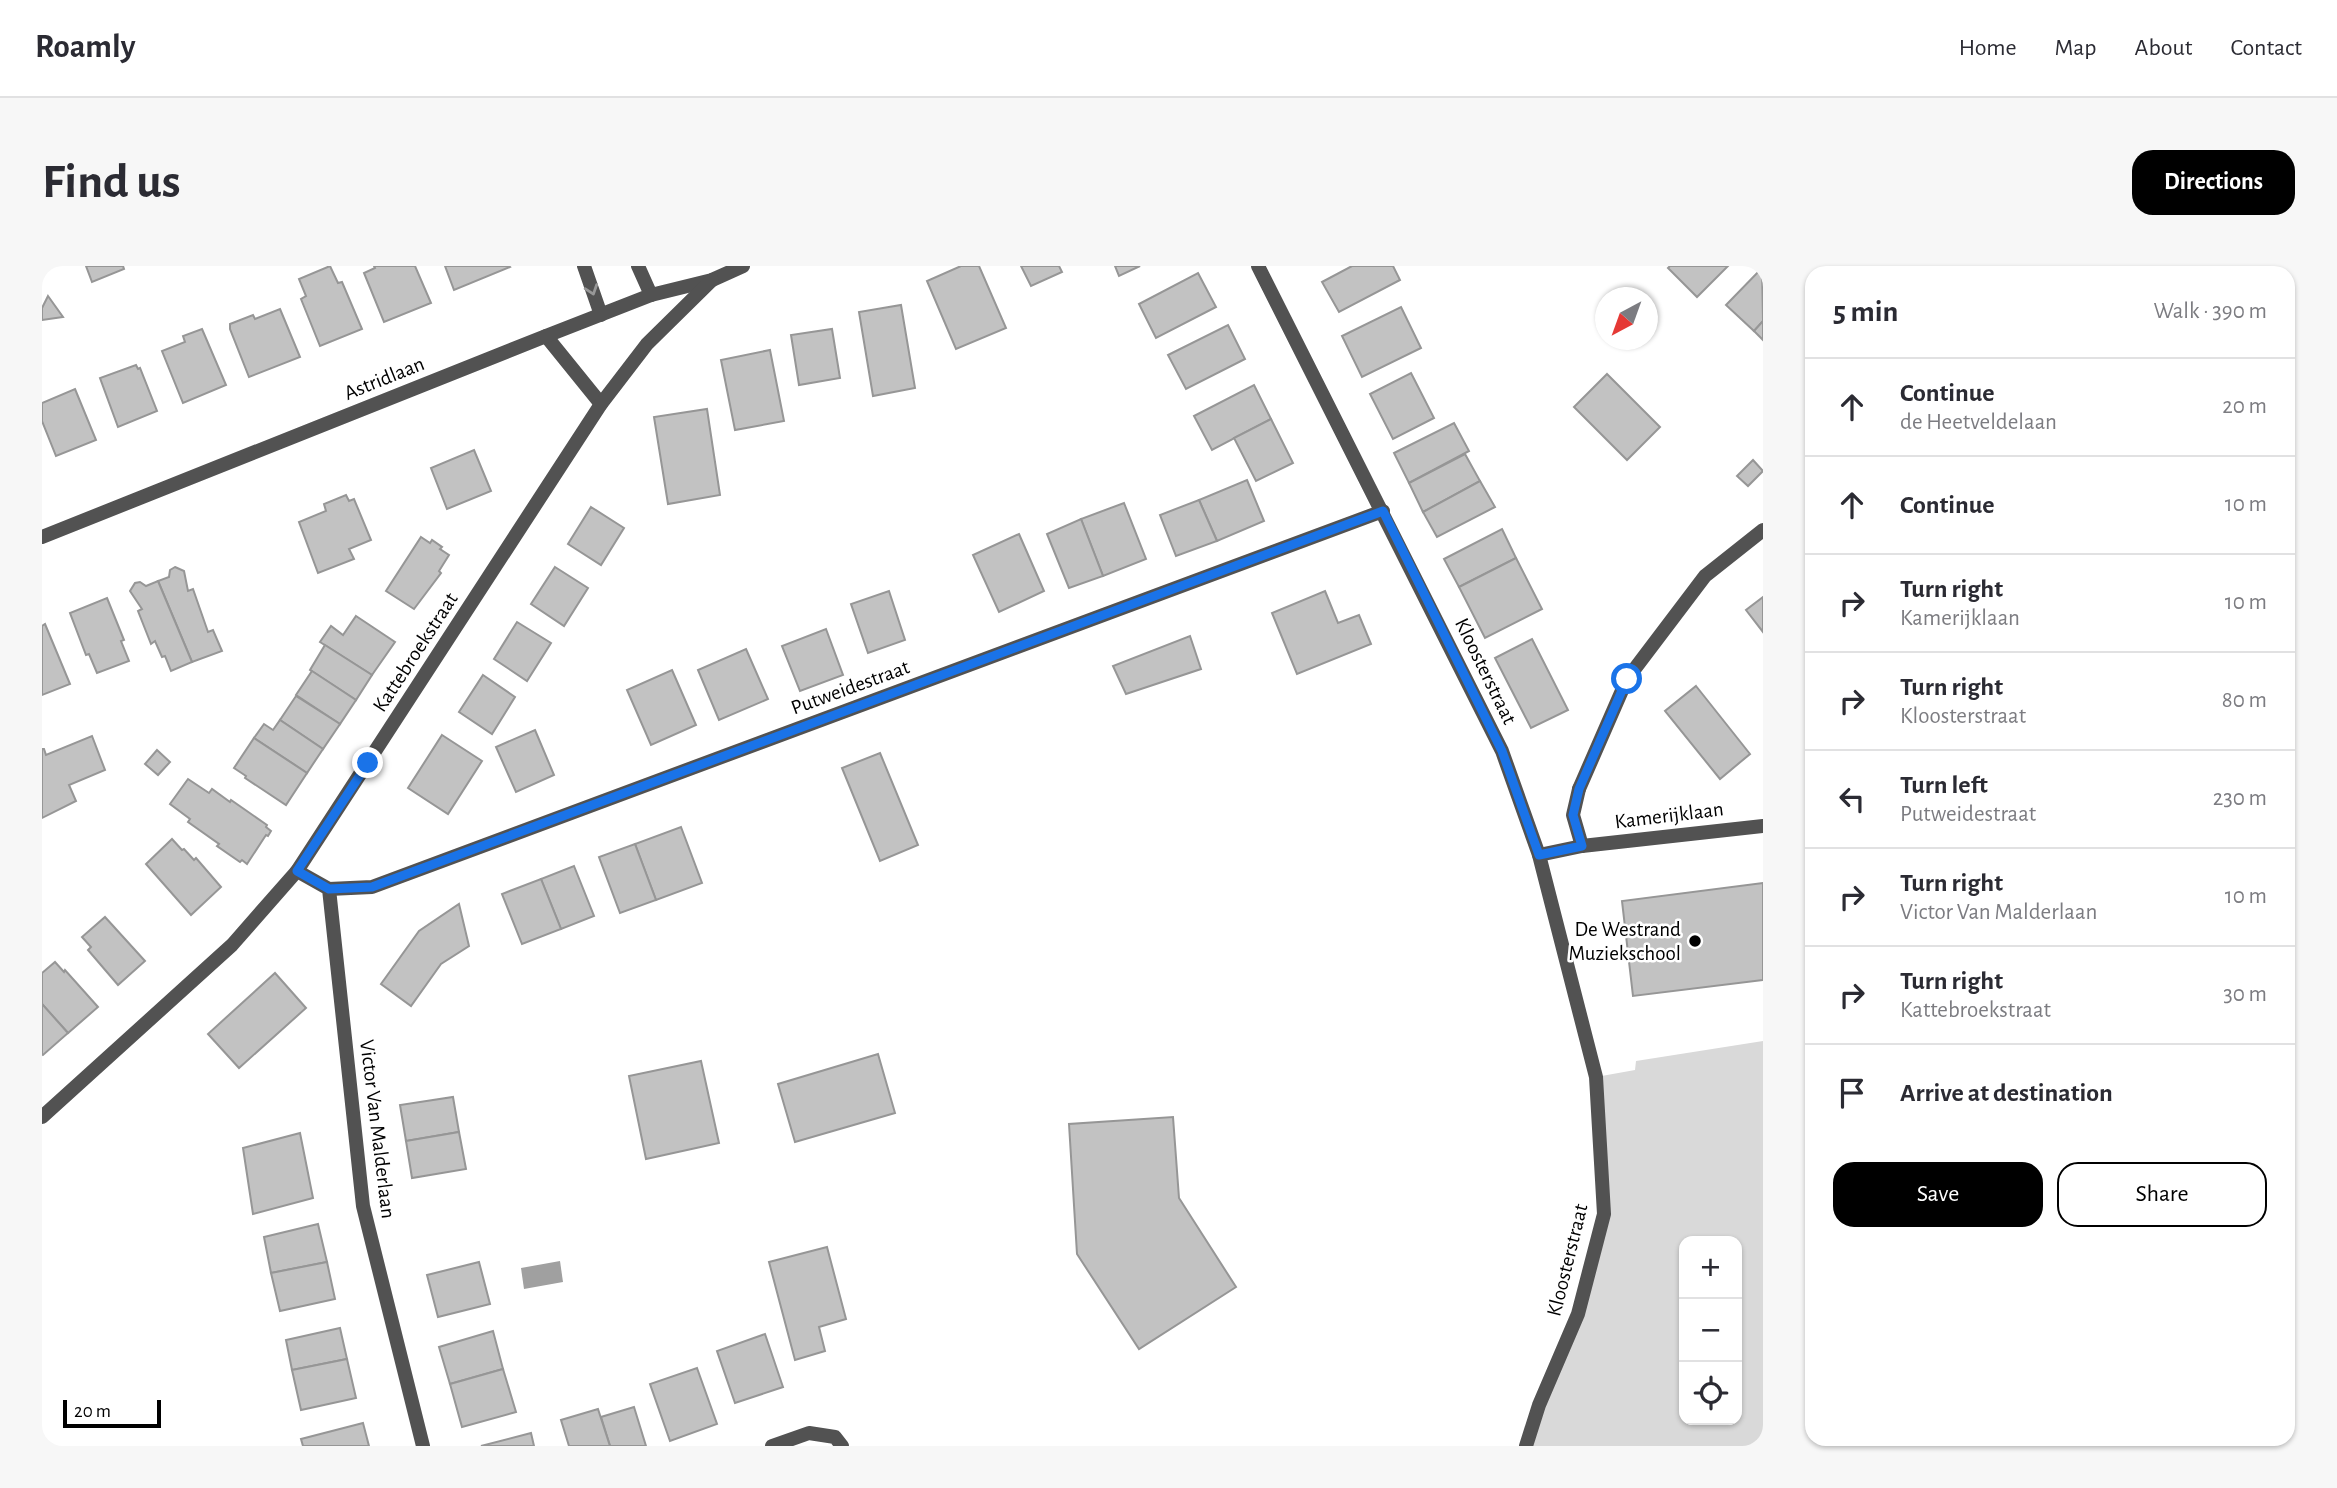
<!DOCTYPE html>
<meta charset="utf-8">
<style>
:root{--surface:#fff;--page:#f7f7f7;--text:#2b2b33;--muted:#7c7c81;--line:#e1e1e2;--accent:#000}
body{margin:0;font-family:"Alegreya Sans",sans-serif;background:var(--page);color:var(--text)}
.controls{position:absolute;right:21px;bottom:21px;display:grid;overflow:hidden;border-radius:14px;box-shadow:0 2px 5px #0004}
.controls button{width:63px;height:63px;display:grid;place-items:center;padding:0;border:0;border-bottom:2px solid var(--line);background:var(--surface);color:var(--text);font:35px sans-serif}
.compass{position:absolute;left:1553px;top:21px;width:63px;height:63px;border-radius:50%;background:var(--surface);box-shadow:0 2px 5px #0004;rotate:221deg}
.scale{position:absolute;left:21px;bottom:18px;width:98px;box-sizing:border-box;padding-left:7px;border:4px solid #000;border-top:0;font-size:19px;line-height:24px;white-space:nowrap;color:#000;-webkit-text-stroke:5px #fff;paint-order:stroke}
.stop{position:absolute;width:21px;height:21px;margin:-16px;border:5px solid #1a73e8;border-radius:50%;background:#fff}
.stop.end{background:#1a73e8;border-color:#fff;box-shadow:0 2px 7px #0008}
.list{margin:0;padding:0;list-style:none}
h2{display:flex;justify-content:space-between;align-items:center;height:91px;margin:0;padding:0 28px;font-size:30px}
h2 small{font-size:23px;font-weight:400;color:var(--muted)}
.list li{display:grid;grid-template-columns:46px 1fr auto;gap:21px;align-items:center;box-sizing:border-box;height:98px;padding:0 28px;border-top:2px solid var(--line)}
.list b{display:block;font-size:26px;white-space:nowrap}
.list p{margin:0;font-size:23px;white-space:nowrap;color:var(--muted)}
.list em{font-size:23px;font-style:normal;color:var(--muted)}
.actions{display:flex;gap:14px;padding:21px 28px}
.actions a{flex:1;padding:16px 0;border:2px solid var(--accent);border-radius:21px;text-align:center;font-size:24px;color:var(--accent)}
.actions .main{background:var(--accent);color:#fff}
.icon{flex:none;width:38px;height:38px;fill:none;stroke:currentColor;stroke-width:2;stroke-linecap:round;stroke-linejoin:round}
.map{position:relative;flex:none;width:1721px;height:1180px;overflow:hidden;border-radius:21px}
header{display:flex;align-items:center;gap:42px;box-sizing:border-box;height:98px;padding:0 35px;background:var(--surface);border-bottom:2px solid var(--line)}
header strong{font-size:33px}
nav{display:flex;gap:38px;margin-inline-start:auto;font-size:24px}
.intro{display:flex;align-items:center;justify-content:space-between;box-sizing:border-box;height:168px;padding:0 42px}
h1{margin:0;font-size:49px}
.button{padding:18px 32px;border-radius:21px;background:var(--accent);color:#fff;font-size:24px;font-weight:700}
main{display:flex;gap:42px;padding:0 42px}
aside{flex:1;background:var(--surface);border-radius:21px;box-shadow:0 2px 5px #0004}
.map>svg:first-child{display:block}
.green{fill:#d9d9d9;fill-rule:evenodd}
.water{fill:#a0a0a0}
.building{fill:#c2c2c2;stroke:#969696;stroke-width:2}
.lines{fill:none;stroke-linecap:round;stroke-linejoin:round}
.service{stroke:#525252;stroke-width:14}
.pedestrian{stroke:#525252;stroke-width:14}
.minor{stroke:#525252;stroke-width:14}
.oneway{stroke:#979797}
.route{stroke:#1a73e8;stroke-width:9}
.poi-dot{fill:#000;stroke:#fff;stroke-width:2.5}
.labels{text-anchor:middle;stroke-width:5;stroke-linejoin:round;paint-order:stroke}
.street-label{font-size:21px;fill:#000;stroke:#fff}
.poi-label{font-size:21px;fill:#000;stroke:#fff;text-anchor:end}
</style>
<header>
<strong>Roamly</strong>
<nav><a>Home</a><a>Map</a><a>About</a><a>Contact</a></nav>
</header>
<div class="intro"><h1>Find us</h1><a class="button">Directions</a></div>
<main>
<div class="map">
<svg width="1721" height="1180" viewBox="0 0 1721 1180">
<rect width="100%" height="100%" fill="#fff"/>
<path class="green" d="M 1721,775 L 1721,1180 L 1484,1180 L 1536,1048 L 1562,948 L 1554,811 L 1593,804 L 1594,795 ZM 1642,975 L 1695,975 L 1695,1154 L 1642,1154 Z"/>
<path class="water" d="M 518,995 L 521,1016 L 482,1023 L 479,1002 Z"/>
<g class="building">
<path d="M 44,0 L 81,0 L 82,3 L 50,16 Z"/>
<path d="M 288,0 L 296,17 L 300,16 L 320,63 L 278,80 L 259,33 L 264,30 L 257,13 Z"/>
<path d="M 332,0 L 373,0 L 389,37 L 342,56 L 322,7 L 333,2 Z"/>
<path d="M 403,0 L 467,0 L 468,1 L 412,24 Z"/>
<path d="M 919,0 L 937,0 L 964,62 L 914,83 L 885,15 Z"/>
<path d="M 979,0 L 1017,0 L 1020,6 L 989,20 Z"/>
<path d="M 1073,0 L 1098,0 L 1077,10 Z"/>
<path d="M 1310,0 L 1351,0 L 1358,14 L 1297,46 L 1280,16 Z"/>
<path d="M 1628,0 L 1686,0 L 1655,31 L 1626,2 Z"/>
<path d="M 1720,2 L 1721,55 L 1712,65 L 1684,39 Z"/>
<path d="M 1156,7 L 1174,41 L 1114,72 L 1097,38 Z"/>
<path d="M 6,30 L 21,51 L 0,54 L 0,42 Z"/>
<path d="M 859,39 L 873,122 L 831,130 L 817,46 Z"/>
<path d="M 1359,41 L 1379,82 L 1320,111 L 1300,70 Z"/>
<path d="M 238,43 L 258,91 L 207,111 L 188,63 L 188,58 L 211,49 L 213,53 Z"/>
<path d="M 1721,55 L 1721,74 L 1712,65 Z"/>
<path d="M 1186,59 L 1203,93 L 1144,123 L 1126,89 Z"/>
<path d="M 160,63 L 184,119 L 141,137 L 120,85 L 143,76 L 141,70 Z"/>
<path d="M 790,63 L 798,112 L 757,119 L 749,69 Z"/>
<path d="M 728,84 L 742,155 L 693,164 L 679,94 Z"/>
<path d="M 94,99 L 96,103 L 98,102 L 115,145 L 76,161 L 58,112 Z"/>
<path d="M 1369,107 L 1392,152 L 1351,173 L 1328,128 Z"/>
<path d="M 1565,108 L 1618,161 L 1585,194 L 1532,141 Z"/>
<path d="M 1212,119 L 1229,153 L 1170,184 L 1152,150 Z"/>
<path d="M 33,123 L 54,174 L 14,190 L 0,155 L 0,137 Z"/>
<path d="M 665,143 L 678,229 L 626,238 L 612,151 Z"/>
<path d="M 1229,153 L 1251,197 L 1214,215 L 1192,172 Z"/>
<path d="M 1412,157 L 1427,185 L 1367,217 L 1352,187 Z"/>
<path d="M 432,184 L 449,225 L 405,243 L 389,202 Z"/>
<path d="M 1423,188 L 1438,215 L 1381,246 L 1367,217 Z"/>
<path d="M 1711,194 L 1721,205 L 1706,220 L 1695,210 Z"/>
<path d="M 1205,214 L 1222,255 L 1175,275 L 1157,234 Z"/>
<path d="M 1438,215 L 1453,241 L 1395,271 L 1381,246 Z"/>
<path d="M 304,229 L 307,235 L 312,233 L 329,274 L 307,283 L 312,293 L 276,307 L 257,256 L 284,245 L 282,238 Z"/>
<path d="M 1157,234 L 1175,275 L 1134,290 L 1118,249 Z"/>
<path d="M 1082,237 L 1104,293 L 1061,310 L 1039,253 Z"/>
<path d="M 549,241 L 582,262 L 559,299 L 526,278 Z"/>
<path d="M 1039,253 L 1061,310 L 1027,322 L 1005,268 Z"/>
<path d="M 1460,263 L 1474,292 L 1417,321 L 1402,293 Z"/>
<path d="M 977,268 L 1002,325 L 957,346 L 931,289 Z"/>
<path d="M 379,271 L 388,277 L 390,274 L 400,281 L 398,283 L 407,289 L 397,305 L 399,307 L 372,343 L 344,325 Z"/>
<path d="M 1474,292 L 1500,343 L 1443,372 L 1417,321 Z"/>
<path d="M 133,301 L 142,305 L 146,325 L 151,323 L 166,366 L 171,364 L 180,385 L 150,396 L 116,315 L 127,311 L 128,304 Z"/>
<path d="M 513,301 L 546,322 L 522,360 L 489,338 Z"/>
<path d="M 116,315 L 150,396 L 129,405 L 123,390 L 120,391 L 113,375 L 109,378 L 96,345 L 100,343 L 88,325 L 93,317 L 98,316 L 104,320 Z"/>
<path d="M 847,325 L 863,374 L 826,387 L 809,338 Z"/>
<path d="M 1283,325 L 1296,357 L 1317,349 L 1329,378 L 1255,408 L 1230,347 Z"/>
<path d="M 1721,331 L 1721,366 L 1704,344 Z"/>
<path d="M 65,332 L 82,374 L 79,375 L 87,395 L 55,407 L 47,388 L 44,389 L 28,347 Z"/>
<path d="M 314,350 L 353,376 L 330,409 L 278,376 L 289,360 L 301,369 Z"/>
<path d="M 475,356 L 509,377 L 485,415 L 452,393 Z"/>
<path d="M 3,358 L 28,418 L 0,429 L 0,360 Z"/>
<path d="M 784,363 L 801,409 L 758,425 L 740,380 Z"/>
<path d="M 1148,370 L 1159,403 L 1084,428 L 1071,400 Z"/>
<path d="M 1490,373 L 1526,444 L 1489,462 L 1453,392 Z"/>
<path d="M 283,379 L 330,409 L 314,434 L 268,404 Z"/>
<path d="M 704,383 L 726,433 L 677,454 L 656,404 Z"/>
<path d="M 630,404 L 654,459 L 609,479 L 585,424 Z"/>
<path d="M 270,405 L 314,434 L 298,458 L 254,429 Z"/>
<path d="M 441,409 L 473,431 L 450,468 L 417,446 Z"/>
<path d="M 1654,420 L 1708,488 L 1678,513 L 1623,445 Z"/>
<path d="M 254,430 L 298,458 L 281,483 L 238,454 Z"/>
<path d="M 238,454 L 281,483 L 265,507 L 212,472 L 222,458 L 231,464 Z"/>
<path d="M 493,464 L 512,509 L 474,526 L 454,481 Z"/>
<path d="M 400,469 L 440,495 L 406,548 L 366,522 Z"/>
<path d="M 50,470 L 63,504 L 27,519 L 34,535 L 0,552 L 0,483 L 2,483 L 4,489 Z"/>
<path d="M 212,472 L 265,507 L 244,539 L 203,512 L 204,510 L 192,502 Z"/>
<path d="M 115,484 L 128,496 L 116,509 L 103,498 Z"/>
<path d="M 838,487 L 876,579 L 838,595 L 800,502 Z"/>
<path d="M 146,513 L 167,527 L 170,523 L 188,536 L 189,534 L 225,559 L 224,561 L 229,565 L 226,570 L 224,569 L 205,598 L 200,594 L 198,596 L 175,580 L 177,578 L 146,556 L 148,553 L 128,538 Z"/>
<path d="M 639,561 L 660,617 L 614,634 L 593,578 Z"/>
<path d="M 130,573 L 140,584 L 142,583 L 152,594 L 154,592 L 179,621 L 149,649 L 104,598 Z"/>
<path d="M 593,578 L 614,634 L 578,647 L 557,591 Z"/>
<path d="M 532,600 L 552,650 L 519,663 L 499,613 Z"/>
<path d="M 499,613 L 519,663 L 480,678 L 460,628 Z"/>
<path d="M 1721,617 L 1721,714 L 1591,730 L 1580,635 Z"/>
<path d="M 417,638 L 427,680 L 399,698 L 369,740 L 339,718 L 377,665 Z"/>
<path d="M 63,651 L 103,695 L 76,719 L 46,684 L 49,681 L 40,671 Z"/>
<path d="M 13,696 L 22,706 L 23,704 L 56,741 L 26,767 L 0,738 L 0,707 Z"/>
<path d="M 233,707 L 264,742 L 197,802 L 166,768 Z"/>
<path d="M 0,738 L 26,767 L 1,789 L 0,788 Z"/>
<path d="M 836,788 L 853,847 L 753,876 L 736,818 Z"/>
<path d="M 659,795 L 677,877 L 604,893 L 587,810 Z"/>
<path d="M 411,831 L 417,866 L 364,875 L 358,839 Z"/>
<path d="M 1131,851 L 1137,932 L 1194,1021 L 1097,1083 L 1035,988 L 1027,858 Z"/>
<path d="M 417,866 L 424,903 L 370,912 L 364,875 Z"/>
<path d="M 258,867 L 271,932 L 211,948 L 201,882 Z"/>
<path d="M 276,958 L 285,996 L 229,1007 L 222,971 Z"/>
<path d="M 785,981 L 804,1053 L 777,1061 L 783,1085 L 753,1094 L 727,996 Z"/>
<path d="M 285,996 L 293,1033 L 238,1045 L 229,1007 Z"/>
<path d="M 437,996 L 448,1038 L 396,1051 L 385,1009 Z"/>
<path d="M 298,1062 L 305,1093 L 250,1104 L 244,1074 Z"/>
<path d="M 451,1065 L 461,1103 L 408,1118 L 397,1081 Z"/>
<path d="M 723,1068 L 741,1121 L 693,1137 L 675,1085 Z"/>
<path d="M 305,1093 L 314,1132 L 259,1144 L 250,1104 Z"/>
<path d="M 655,1102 L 675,1158 L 628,1175 L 608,1118 Z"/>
<path d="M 461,1103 L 474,1146 L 420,1161 L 408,1118 Z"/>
<path d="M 592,1141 L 604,1180 L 568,1180 L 559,1151 Z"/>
<path d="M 556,1143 L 568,1180 L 527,1180 L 519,1154 Z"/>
<path d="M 321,1157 L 327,1180 L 261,1180 L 259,1173 Z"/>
<path d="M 489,1167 L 492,1180 L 439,1180 Z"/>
</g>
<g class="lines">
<path class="service" d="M 504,70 L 559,138"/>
<path class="pedestrian" d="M 1537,523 L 1531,549 L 1540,580"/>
<g class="minor">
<path d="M 542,0 L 559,49"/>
<path d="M 596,0 L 609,29"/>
<path d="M 1216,0 L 1460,485 L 1497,589 L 1554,811 L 1562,948 L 1536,1048 L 1497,1139 L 1484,1180"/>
<path d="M 0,271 L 504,70 L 609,29 L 670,14 L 701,0"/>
<path d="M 1537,523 L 1585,413 L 1663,310 L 1721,264"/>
<path d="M 1497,589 L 1540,580 L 1721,560"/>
<path d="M 255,605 L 287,623 L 321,940 L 381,1180"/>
<path d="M 287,623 L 330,621 L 1341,245"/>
<path d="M 0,851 L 190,679 L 255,605 L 559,138 L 605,78 L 670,14"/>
<path d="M 730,1180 L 767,1167 L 793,1171 L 800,1180"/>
</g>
</g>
<defs><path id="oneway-chevron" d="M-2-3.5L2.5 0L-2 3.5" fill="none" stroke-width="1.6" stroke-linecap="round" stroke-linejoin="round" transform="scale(1.75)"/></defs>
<use class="oneway" href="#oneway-chevron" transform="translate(550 24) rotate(71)"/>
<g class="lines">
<path class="route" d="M 326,497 L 255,605 L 287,623 L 330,621 L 1341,245 L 1460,485 L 1497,589 L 1540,580 L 1531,549 L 1537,523 L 1585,413"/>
</g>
<circle class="poi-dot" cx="1653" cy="675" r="7"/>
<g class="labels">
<g class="street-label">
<text transform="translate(342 112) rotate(-22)" y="7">Astridlaan</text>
<text transform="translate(373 386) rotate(-57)" y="7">Kattebroekstraat</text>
<text transform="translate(1444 405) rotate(64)" y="7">Kloosterstraat</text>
<text transform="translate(808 421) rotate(-20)" y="7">Putweidestraat</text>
<text transform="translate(1627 549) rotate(-7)" y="7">Kamerijklaan</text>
<text transform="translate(336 863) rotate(83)" y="7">Victor Van Malderlaan</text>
<text transform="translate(1525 994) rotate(-76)" y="7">Kloosterstraat</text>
</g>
<g class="poi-label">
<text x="1639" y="670">De Westrand<tspan x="1639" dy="24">Muziekschool</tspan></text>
</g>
</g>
</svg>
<div class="controls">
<button>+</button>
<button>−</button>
<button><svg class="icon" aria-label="locate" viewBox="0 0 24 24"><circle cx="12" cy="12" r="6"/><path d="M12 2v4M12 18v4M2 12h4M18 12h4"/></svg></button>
</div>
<svg class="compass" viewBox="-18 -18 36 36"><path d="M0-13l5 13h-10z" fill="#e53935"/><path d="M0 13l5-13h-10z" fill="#7c7c81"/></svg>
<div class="scale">20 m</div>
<div class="stop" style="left:1585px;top:413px"></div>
<div class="stop end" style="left:326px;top:497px"></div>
</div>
<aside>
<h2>5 min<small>Walk · 390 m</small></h2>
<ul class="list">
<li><svg class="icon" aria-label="ahead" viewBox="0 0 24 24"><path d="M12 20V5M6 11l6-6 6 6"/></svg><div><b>Continue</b><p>de Heetveldelaan</p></div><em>20 m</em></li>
<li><svg class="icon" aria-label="ahead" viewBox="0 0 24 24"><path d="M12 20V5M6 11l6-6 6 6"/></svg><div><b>Continue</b></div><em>10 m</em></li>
<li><svg class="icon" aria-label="right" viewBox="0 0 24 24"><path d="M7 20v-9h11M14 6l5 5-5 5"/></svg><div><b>Turn right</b><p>Kamerijklaan</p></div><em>10 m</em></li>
<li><svg class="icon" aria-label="right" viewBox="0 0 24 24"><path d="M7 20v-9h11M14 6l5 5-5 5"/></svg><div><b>Turn right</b><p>Kloosterstraat</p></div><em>80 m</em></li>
<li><svg class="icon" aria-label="left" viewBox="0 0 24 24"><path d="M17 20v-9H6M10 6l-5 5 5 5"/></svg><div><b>Turn left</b><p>Putweidestraat</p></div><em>230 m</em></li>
<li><svg class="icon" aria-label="right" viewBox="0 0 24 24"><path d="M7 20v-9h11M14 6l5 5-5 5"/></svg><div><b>Turn right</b><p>Victor Van Malderlaan</p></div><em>10 m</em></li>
<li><svg class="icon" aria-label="right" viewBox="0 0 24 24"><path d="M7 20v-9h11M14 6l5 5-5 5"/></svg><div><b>Turn right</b><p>Kattebroekstraat</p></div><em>30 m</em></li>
<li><svg class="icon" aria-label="arrive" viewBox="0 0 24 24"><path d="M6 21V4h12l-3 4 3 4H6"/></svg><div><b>Arrive at destination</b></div></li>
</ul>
<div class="actions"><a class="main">Save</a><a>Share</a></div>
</aside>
</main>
